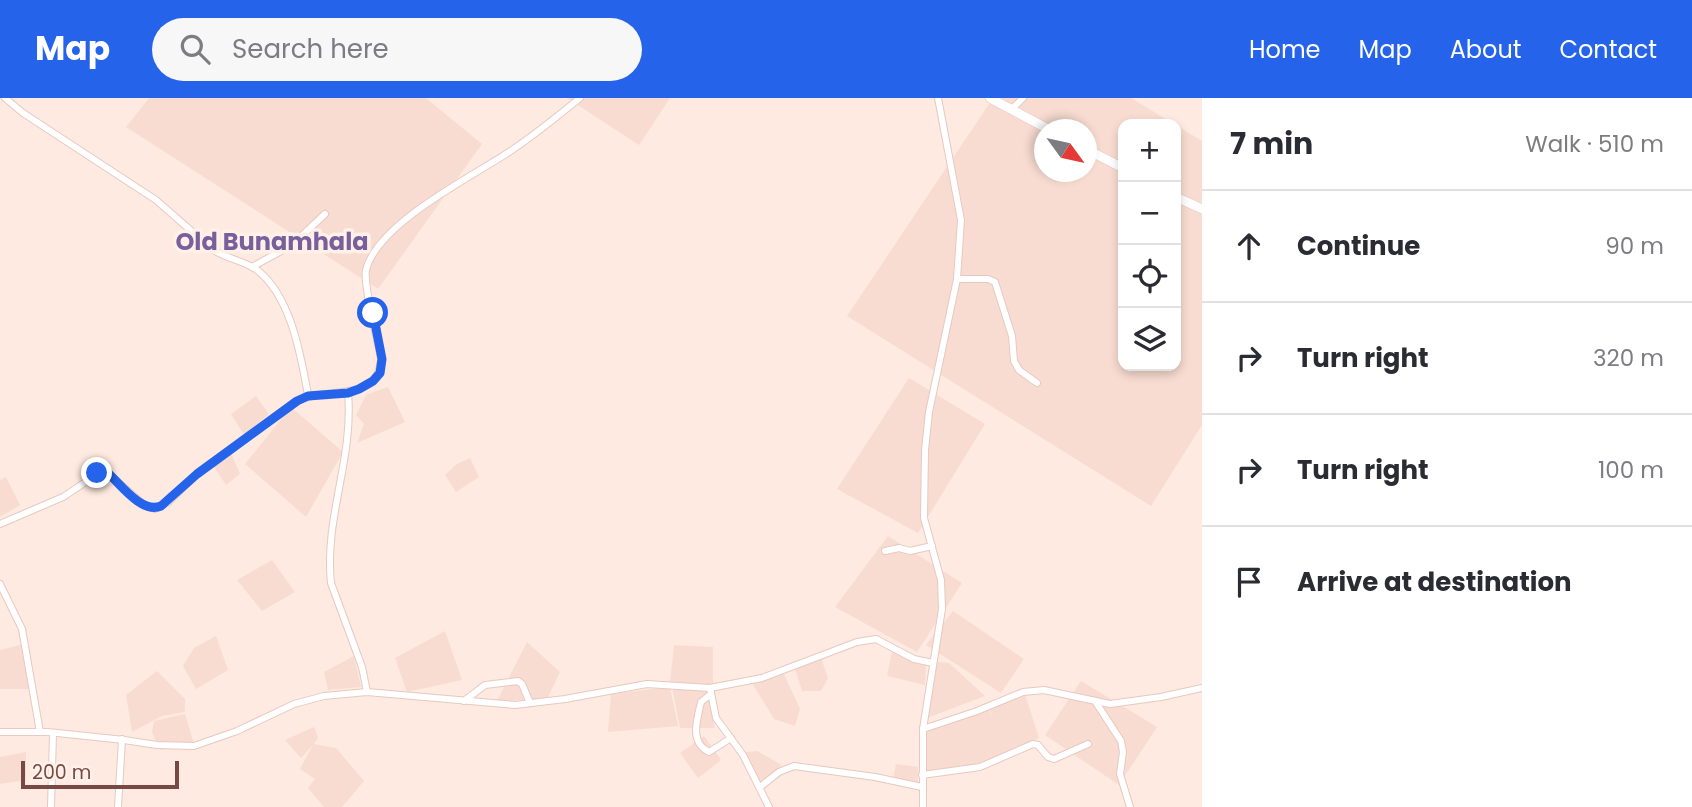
<!DOCTYPE html>
<meta charset="utf-8">
<style>
:root{--surface:#fff;--page:#f7f7f7;--text:#2b2b33;--muted:#7c7c81;--line:#e1e1e2;--accent:#2563eb}
body{margin:0;font-family:Poppins,sans-serif;background:var(--page);color:var(--text)}
.controls{position:absolute;right:21px;top:21px;display:grid;overflow:hidden;border-radius:14px;box-shadow:0 4px 10px #0003}
.controls button{width:63px;height:63px;display:grid;place-items:center;padding:0;border:0;border-bottom:2px solid var(--line);background:var(--surface);color:var(--text);font:35px sans-serif}
.compass{position:absolute;left:1034px;top:21px;width:63px;height:63px;border-radius:50%;background:var(--surface);box-shadow:0 4px 10px #0003;rotate:123deg}
.scale{position:absolute;left:21px;bottom:18px;width:158px;box-sizing:border-box;padding-left:7px;border:4px solid #774945;border-top:0;font-size:19px;line-height:24px;white-space:nowrap;color:#774945;-webkit-text-stroke:5px #fff0e8;paint-order:stroke}
.stop{position:absolute;width:21px;height:21px;margin:-16px;border:5px solid #2563eb;border-radius:50%;background:#fff}
.stop.end{background:#2563eb;border-color:#fff;box-shadow:0 2px 7px #0008}
.list{margin:0;padding:0;list-style:none}
h2{display:flex;justify-content:space-between;align-items:center;height:91px;margin:0;padding:0 28px;font-size:30px}
h2 small{font-size:23px;font-weight:400;color:var(--muted)}
.list li{display:grid;grid-template-columns:46px 1fr auto;gap:21px;align-items:center;box-sizing:border-box;height:112px;padding:0 28px;border-top:2px solid var(--line)}
.list b{display:block;font-size:26px;white-space:nowrap}
.list em{font-size:23px;font-style:normal;color:var(--muted)}
.icon{flex:none;width:38px;height:38px;fill:none;stroke:currentColor;stroke-width:2;stroke-linecap:round;stroke-linejoin:round}
.map{position:relative;flex:none;width:1202px;height:709px;overflow:hidden}
header{display:flex;align-items:center;gap:42px;box-sizing:border-box;height:98px;padding:0 35px;background:var(--accent);color:#fff}
header strong{font-size:33px}
nav{display:flex;gap:38px;margin-inline-start:auto;font-size:24px}
.search{width:490px;height:63px;background:var(--page);display:flex;align-items:center;gap:18px;box-sizing:border-box;padding:0 24px;border-radius:38px;color:var(--muted);font-size:26px}
main{display:flex}
aside{flex:1;background:var(--surface)}
.map>svg:first-child{display:block}
.residential{fill:#f8dcd1;fill-rule:evenodd}
.lines{fill:none;stroke-linecap:round;stroke-linejoin:round}
.street-casing{stroke:#e8c8c0;stroke-width:8}
.secondary-casing{stroke:#ebc4ba;stroke-width:10}
.street{stroke:#fff;stroke-width:6}
.secondary{stroke:#fff;stroke-width:9}
.route{stroke:#2563eb;stroke-width:9}
.labels{text-anchor:middle;stroke-width:7;stroke-linejoin:round;paint-order:stroke}
.quarter-label{font-size:24px;font-weight:bold;fill:#77609b;stroke:#fff0e8}
</style>
<header>
<strong>Map</strong>
<div class="search"><svg class="icon" aria-label="search" viewBox="0 0 24 24"><circle cx="10" cy="10" r="6"/><path d="M15 15l6 6"/></svg>Search here</div>
<nav><a>Home</a><a>Map</a><a>About</a><a>Contact</a></nav>
</header>
<main>
<div class="map">
<svg width="1202" height="709" viewBox="0 0 1202 709">
<rect width="100%" height="100%" fill="#feeae0"/>
<g class="residential">
<path d="M 149,0 L 426,0 L 482,46 L 378,191 L 126,29 Z"/>
<path d="M 567,0 L 670,0 L 639,47 Z"/>
<path d="M 993,0 L 1131,0 L 1174,26 L 1123,26 L 1123,268 L 1176,268 L 1176,27 L 1202,43 L 1202,327 L 1151,408 L 847,218 ZM 1044,32 L 1086,32 L 1086,74 L 1044,74 Z"/>
<path d="M 909,280 L 985,326 L 918,435 L 837,391 Z"/>
<path d="M 388,289 L 405,324 L 357,345 L 364,326 L 356,317 L 366,297 Z"/>
<path d="M 256,298 L 269,316 L 244,337 L 231,316 Z"/>
<path d="M 291,309 L 343,354 L 306,419 L 245,366 Z"/>
<path d="M 231,355 L 240,376 L 226,387 L 213,367 Z"/>
<path d="M 470,360 L 479,379 L 456,394 L 445,377 L 457,366 Z"/>
<path d="M 6,379 L 20,407 L 0,419 L 0,382 Z"/>
<path d="M 888,438 L 962,485 L 917,554 L 835,509 Z"/>
<path d="M 272,462 L 295,494 L 262,513 L 237,482 Z"/>
<path d="M 953,513 L 1024,561 L 1001,595 L 926,547 Z"/>
<path d="M 445,533 L 462,582 L 407,594 L 395,560 Z"/>
<path d="M 216,538 L 228,572 L 196,591 L 183,568 L 194,550 Z"/>
<path d="M 527,544 L 560,574 L 547,601 L 497,603 Z"/>
<path d="M 24,546 L 30,591 L 0,591 L 0,552 Z"/>
<path d="M 674,547 L 713,549 L 713,587 L 670,585 Z"/>
<path d="M 892,554 L 926,567 L 925,587 L 887,578 Z"/>
<path d="M 354,558 L 361,589 L 328,592 L 324,574 Z"/>
<path d="M 821,560 L 828,580 L 821,593 L 802,593 L 795,571 Z"/>
<path d="M 932,563 L 949,565 L 985,598 L 922,622 Z"/>
<path d="M 157,573 L 185,601 L 185,614 L 162,618 L 132,634 L 126,597 Z"/>
<path d="M 783,574 L 800,611 L 795,628 L 774,621 L 752,585 Z"/>
<path d="M 1081,583 L 1157,629 L 1119,687 L 1045,637 Z"/>
<path d="M 670,589 L 678,628 L 608,634 L 611,596 Z"/>
<path d="M 672,589 L 706,591 L 715,630 L 680,630 Z"/>
<path d="M 1025,596 L 1039,640 L 976,667 L 925,674 L 925,627 L 987,608 L 994,623 L 987,605 Z"/>
<path d="M 185,616 L 194,646 L 160,652 L 152,634 L 154,623 Z"/>
<path d="M 314,629 L 318,640 L 314,646 L 336,650 L 364,683 L 342,709 L 324,709 L 308,690 L 315,681 L 300,671 L 313,647 L 301,660 L 285,642 Z"/>
<path d="M 704,638 L 721,662 L 698,680 L 680,655 Z"/>
<path d="M 757,653 L 782,667 L 760,687 L 738,655 Z"/>
<path d="M 26,654 L 26,682 L 0,686 L 0,659 Z"/>
<path d="M 896,666 L 918,669 L 918,684 L 893,681 Z"/>
</g>
<g class="lines">
<g class="street-casing">
<g id="street">
<path d="M 5,0 L 23,15 L 156,102 L 212,151 C 226,161 243,162 257,172 C 291,198 301,258 308,297"/>
<path d="M 1012,11 L 1023,0"/>
<path d="M 252,169 L 292,147 L 325,116"/>
<path d="M 957,181 L 988,181 L 995,184 L 1012,238 L 1014,263 L 1019,272 L 1037,285"/>
<path d="M 348,295 C 354,360 324,420 331,485 L 362,569 L 367,594"/>
<path d="M 0,426 L 63,399 L 102,373 L 108,375 L 145,408 L 155,411 L 167,405 L 197,376 L 297,303 C 326,288 378,306 381,261 C 378,243 363,186 366,172 C 378,124 474,78 512,52 C 536,36 558,18 580,0"/>
<path d="M 885,453 L 899,450 L 910,453 L 932,448"/>
<path d="M 0,486 L 22,531 L 40,634"/>
<path d="M 710,590 L 716,620 L 743,657 L 769,709"/>
<path d="M 711,596 L 701,604 C 697,622 689,644 709,654 L 731,640"/>
<path d="M 464,603 L 485,587 L 518,583 L 522,586 L 530,605"/>
<path d="M 1095,603 L 1121,643 L 1123,654 L 1120,676 L 1130,709"/>
<path d="M 923,631 L 977,613 L 1023,594 L 1044,592 L 1110,606 L 1161,599 L 1202,590"/>
<path d="M 0,634 L 48,634 L 124,642 L 157,647 L 194,648 L 237,633 L 294,606 L 324,598 L 367,594 L 515,607 L 565,601 L 647,586 L 710,590 L 762,580 L 857,544 L 876,541 L 914,561 L 933,565"/>
<path d="M 922,677 L 980,669 L 1033,646 L 1038,647 L 1048,659 L 1054,661 L 1088,646"/>
<path d="M 760,689 L 779,674 L 794,668 L 875,679 L 922,689"/>
<path d="M 51,709 L 53,635"/>
<path d="M 118,709 L 122,641"/>
<path d="M 923,709 L 923,631 L 942,511 L 941,482 L 924,420 L 925,352 L 929,314 L 957,181 L 961,122 L 938,0"/>
</g>
</g>
<g class="secondary-casing">
<g id="secondary">
<path d="M 990,0 L 1050,32"/>
<path d="M 1086,51 L 1123,70"/>
<path d="M 1176,99 L 1202,111"/>
</g>
</g>
<use href="#street" class="street"/>
<use href="#secondary" class="secondary"/>
</g>
<g class="lines">
<path class="route" d="M 97,375 L 102,373 L 108,375 C 121,387 142,416 161,408 L 197,376 L 297,303 L 308,298 L 348,295 L 359,291 L 373,283 L 380,275 L 382,261 L 373,215"/>
</g>
<g class="labels">
<g class="quarter-label">
<text x="272" y="152">Old Bunamhala</text>
</g>
</g>
</svg>
<div class="controls">
<button>+</button>
<button>−</button>
<button><svg class="icon" aria-label="locate" viewBox="0 0 24 24"><circle cx="12" cy="12" r="6"/><path d="M12 2v4M12 18v4M2 12h4M18 12h4"/></svg></button>
<button><svg class="icon" aria-label="layers" viewBox="0 0 24 24"><path d="M12 4l9 5-9 5-9-5zM3 14l9 5 9-5"/></svg></button>
</div>
<svg class="compass" viewBox="-18 -18 36 36"><path d="M0-13l5 13h-10z" fill="#e53935"/><path d="M0 13l5-13h-10z" fill="#7c7c81"/></svg>
<div class="scale">200 m</div>
<div class="stop" style="left:373px;top:215px"></div>
<div class="stop end" style="left:97px;top:375px"></div>
</div>
<aside>
<h2>7 min<small>Walk · 510 m</small></h2>
<ul class="list">
<li><svg class="icon" aria-label="ahead" viewBox="0 0 24 24"><path d="M12 20V5M6 11l6-6 6 6"/></svg><div><b>Continue</b></div><em>90 m</em></li>
<li><svg class="icon" aria-label="right" viewBox="0 0 24 24"><path d="M7 20v-9h11M14 6l5 5-5 5"/></svg><div><b>Turn right</b></div><em>320 m</em></li>
<li><svg class="icon" aria-label="right" viewBox="0 0 24 24"><path d="M7 20v-9h11M14 6l5 5-5 5"/></svg><div><b>Turn right</b></div><em>100 m</em></li>
<li><svg class="icon" aria-label="arrive" viewBox="0 0 24 24"><path d="M6 21V4h12l-3 4 3 4H6"/></svg><div><b>Arrive at destination</b></div></li>
</ul>
</aside>
</main>
